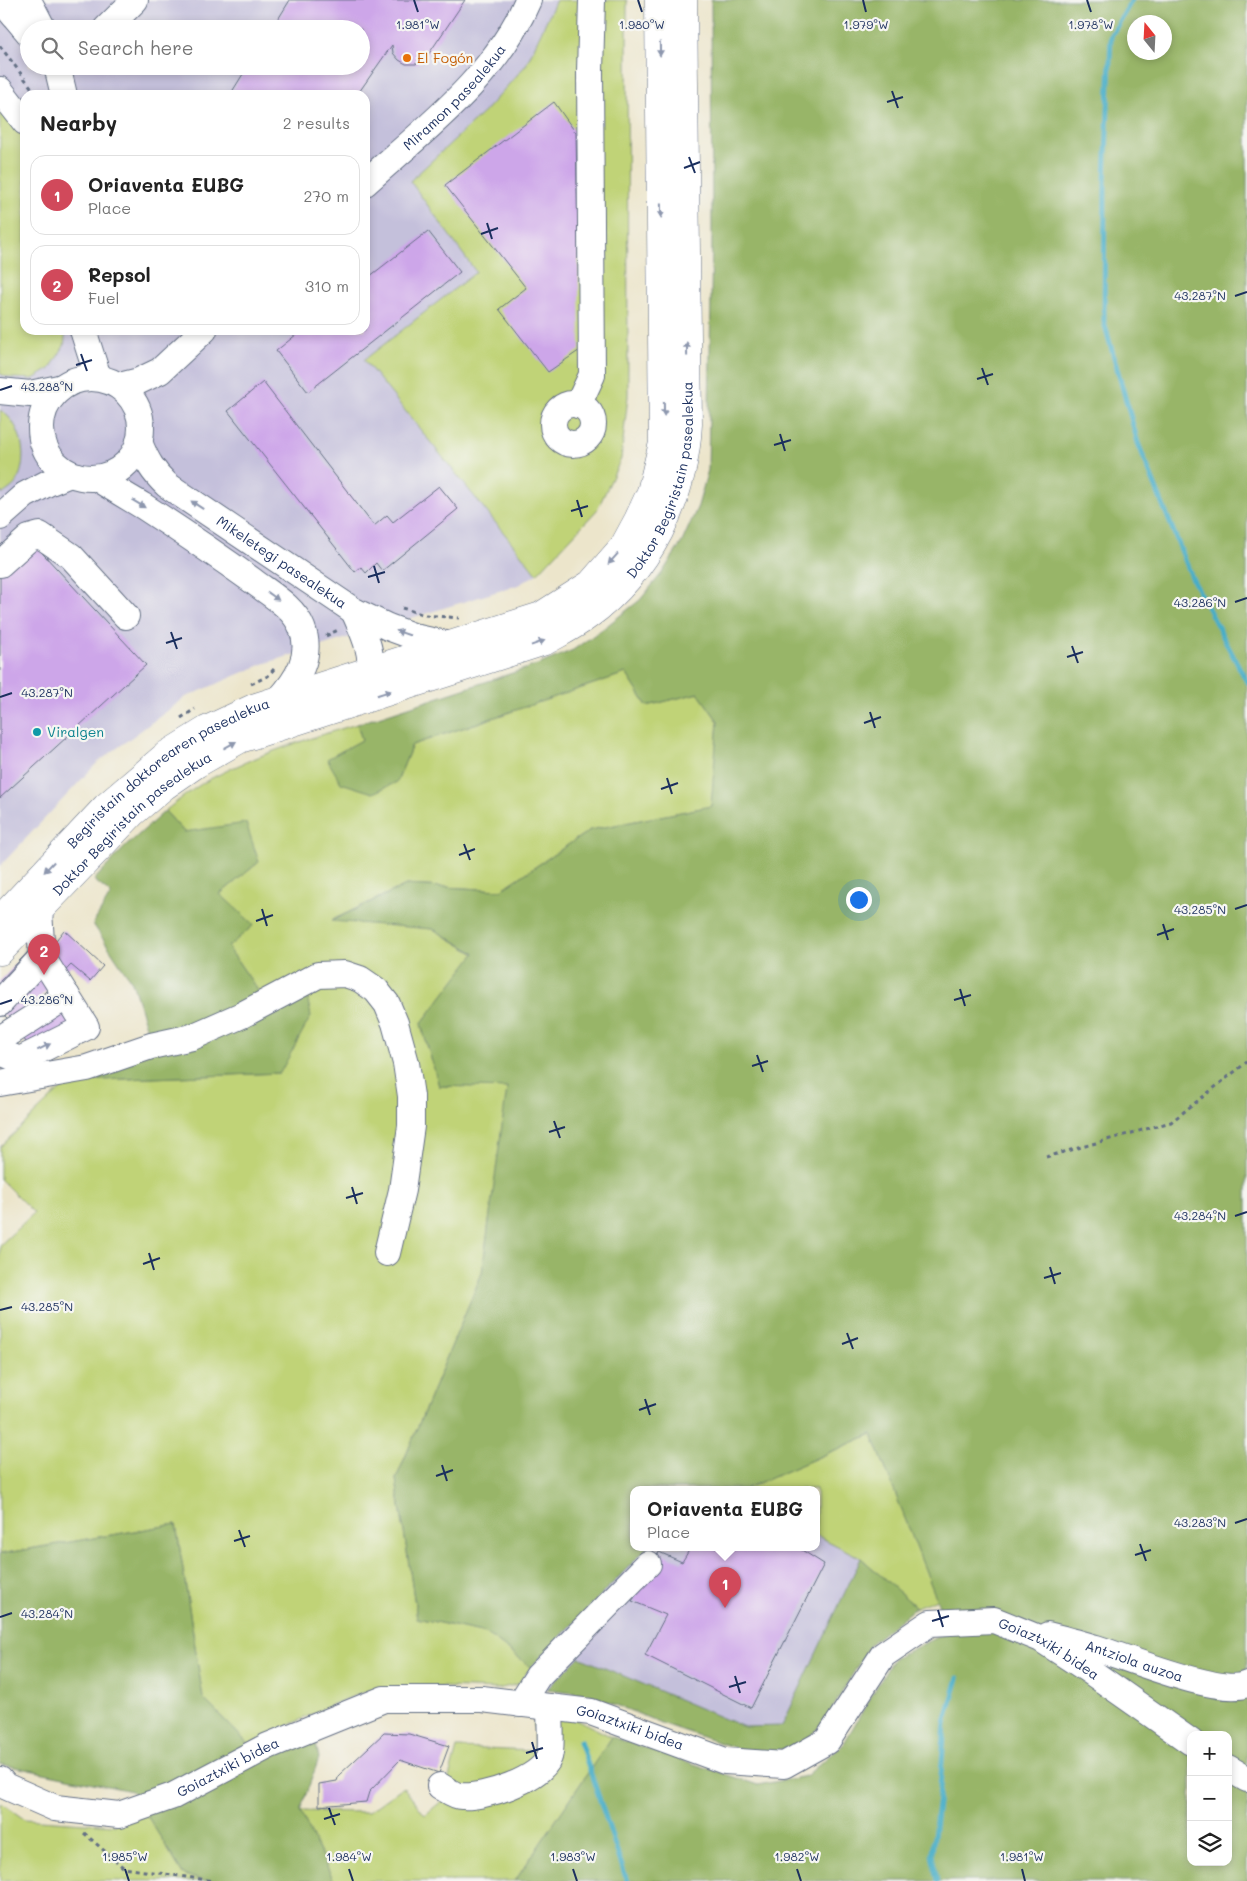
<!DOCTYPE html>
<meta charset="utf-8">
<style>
:root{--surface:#fff;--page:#f2f2f2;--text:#222;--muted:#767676;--line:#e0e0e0;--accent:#d1495b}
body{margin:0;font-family:Mali,sans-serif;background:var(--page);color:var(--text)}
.controls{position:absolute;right:15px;bottom:15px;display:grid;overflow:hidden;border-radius:10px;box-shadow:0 2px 8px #0003}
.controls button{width:45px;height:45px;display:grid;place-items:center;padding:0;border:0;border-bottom:1px solid var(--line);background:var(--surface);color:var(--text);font:25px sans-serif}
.compass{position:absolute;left:1127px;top:15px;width:45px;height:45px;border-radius:50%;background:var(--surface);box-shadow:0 2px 8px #0003;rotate:342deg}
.you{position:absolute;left:858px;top:899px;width:18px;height:18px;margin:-12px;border:4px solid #fff;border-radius:50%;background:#1a73e8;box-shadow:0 0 0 8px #1a73e833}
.badge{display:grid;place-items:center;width:32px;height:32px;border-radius:50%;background:var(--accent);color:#fff;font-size:16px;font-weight:700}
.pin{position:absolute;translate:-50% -41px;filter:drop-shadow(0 1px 2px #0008)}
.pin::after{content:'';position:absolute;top:26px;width:18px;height:15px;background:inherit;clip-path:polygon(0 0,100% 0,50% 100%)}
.popup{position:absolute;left:630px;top:1486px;width:190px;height:65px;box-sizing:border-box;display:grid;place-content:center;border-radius:10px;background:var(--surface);filter:drop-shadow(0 1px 4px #0005);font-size:16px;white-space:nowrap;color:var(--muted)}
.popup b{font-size:19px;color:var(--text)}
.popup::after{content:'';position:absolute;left:50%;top:100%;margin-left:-10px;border:10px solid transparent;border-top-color:var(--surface)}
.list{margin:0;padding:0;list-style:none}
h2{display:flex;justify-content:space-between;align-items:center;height:65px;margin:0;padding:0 20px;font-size:21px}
h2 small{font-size:16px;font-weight:400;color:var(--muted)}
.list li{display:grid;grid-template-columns:32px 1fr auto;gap:15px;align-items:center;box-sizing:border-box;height:80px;margin:0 10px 10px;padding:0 10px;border:1px solid var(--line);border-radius:15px}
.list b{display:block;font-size:19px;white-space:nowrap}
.list p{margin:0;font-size:16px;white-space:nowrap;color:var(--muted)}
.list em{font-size:16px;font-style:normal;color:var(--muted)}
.icon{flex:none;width:28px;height:28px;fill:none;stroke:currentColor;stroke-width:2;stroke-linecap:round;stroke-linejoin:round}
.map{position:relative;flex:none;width:1247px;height:1881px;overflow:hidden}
.search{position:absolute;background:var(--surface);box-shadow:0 2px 8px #0003;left:20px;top:20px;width:350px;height:55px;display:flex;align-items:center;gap:12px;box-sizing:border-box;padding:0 18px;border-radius:28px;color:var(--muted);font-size:19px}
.panel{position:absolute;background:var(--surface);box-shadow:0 2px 8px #0003;left:20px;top:90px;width:350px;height:245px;border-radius:15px}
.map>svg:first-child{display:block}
.industrial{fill:#c4c0db;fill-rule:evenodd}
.green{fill:#c0d377;stroke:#6e816a}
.forest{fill:#98b568;stroke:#5a7263;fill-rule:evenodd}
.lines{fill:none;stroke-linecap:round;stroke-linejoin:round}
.stream{stroke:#47adc7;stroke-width:5}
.building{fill:#cda6e9}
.minor-casing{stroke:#646f84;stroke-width:28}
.major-casing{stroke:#646f84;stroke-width:29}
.path{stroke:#646f84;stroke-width:3;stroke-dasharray:4 4;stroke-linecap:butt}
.minor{stroke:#fff;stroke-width:26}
.major{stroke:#fff;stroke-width:28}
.oneway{fill:#8d97ae}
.ticks{fill:none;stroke:#1b2f5e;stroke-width:2}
.food-dot{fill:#e8710a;stroke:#f6f6f2;stroke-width:2}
.culture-dot{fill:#0f9aa8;stroke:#f6f6f2;stroke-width:2}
.labels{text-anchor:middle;stroke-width:4.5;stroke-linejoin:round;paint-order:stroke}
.food-label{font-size:14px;fill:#c56008;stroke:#f6f6f2;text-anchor:start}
.street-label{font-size:14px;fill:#1b2f5e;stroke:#f6f6f2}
.culture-label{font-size:14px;fill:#0d838f;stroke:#f6f6f2;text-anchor:start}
.ticks-label{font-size:12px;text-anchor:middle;fill:#1b2f5e;stroke:#f6f6f2;stroke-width:4.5;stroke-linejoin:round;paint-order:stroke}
</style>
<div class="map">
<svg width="1247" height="1881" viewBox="0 0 1247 1881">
<rect width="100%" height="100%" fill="#f6f6f2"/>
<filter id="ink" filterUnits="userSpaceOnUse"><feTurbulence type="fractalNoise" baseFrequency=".02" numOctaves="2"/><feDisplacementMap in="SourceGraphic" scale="10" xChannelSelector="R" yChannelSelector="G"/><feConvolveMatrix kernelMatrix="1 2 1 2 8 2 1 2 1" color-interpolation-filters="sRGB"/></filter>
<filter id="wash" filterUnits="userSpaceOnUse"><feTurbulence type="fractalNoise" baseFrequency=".0096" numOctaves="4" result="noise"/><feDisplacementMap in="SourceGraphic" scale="20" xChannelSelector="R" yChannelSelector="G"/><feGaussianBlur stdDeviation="1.12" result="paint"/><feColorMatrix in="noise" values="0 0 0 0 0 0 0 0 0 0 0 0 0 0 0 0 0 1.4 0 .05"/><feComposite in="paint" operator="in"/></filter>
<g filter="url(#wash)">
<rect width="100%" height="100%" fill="#ece5cb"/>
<g class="industrial">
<path d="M 0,0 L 556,0 L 526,65 L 484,112 L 476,272 L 364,360 L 537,574 L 518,585 L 263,664 L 186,697 L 97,763 L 0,866 L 0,374 L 11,378 L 64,346 L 66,330 L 365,330 L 365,95 L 25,95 L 25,139 L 0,108 ZM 29,29 L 361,29 L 361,66 L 29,66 Z"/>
<path d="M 816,1535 L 861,1558 L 782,1726 L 744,1727 L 580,1657 L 547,1689 L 518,1684 L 531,1667 L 648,1547 L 816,1547 Z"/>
</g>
<g class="green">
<path d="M 556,0 L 627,0 L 628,396 L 621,459 L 597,510 L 537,574 L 364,360 L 476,272 L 410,181 L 484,112 L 526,65 Z"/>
<path d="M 0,108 L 25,139 L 25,330 L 66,330 L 64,346 L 50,369 L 33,379 L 11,378 L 0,374 Z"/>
<path d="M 0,410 C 22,423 29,458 17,481 C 15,486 8,490 3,494 L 0,491 Z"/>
<path d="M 626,673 L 647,706 L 698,693 L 718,721 L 712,806 L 590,830 L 501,890 L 406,885 L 332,920 L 433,929 L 475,954 L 421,1024 L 439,1086 L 508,1087 L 482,1273 L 396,1479 L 417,1618 L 486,1633 L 531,1667 L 518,1684 L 498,1689 L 416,1686 L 370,1690 L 331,1705 L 249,1745 L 203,1698 L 176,1524 L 0,1554 L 0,1245 L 34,1213 L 0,1179 L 0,1147 L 67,1083 L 100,1080 L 280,1073 L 270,1008 L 228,947 L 220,894 L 259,862 L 184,832 L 165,811 C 180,799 195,787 212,778 C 258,754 307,739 357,724 L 362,740 L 328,759 L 397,782 L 412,745 Z"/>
<path d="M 872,1434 L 937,1599 L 916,1607 L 861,1558 L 816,1535 L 816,1489 L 745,1489 Z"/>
<path d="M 534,1716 L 578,1720 L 612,1737 L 515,1881 L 334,1881 L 300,1811 L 368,1812 L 403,1787 L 425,1815 L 443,1800 L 457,1748 L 534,1751 Z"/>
<path d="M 0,1802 L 24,1819 L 115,1825 L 147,1815 L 183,1874 L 203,1881 L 0,1881 Z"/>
</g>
<g class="forest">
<path d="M 711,0 L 1247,0 L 1247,1881 L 515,1881 L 612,1737 L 758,1785 L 806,1776 L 844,1743 L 893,1659 L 949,1631 L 872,1434 L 745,1489 L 634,1489 L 634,1547 L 648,1547 L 531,1667 L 486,1633 L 417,1618 L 396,1479 L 482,1273 L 507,1088 L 439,1086 L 421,1024 L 475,953 L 433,929 L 331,921 L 406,885 L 501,890 L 590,830 L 711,806 L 718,721 L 698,693 L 647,706 L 626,673 L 412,745 L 397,782 L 373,793 L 341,783 L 327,759 L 362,740 L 357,724 L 540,664 L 573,650 L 604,628 L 640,600 L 662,573 L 682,542 L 698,506 L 708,470 L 712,237 ZM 1134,22 L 1164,22 L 1164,52 L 1134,52 ZM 1191,1735 L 1228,1735 L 1228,1862 L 1191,1862 Z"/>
<path d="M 165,811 L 184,832 L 246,823 L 259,862 L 220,894 L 254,925 L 228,947 L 270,1008 L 306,991 L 311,1016 L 280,1073 L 100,1080 L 99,1070 L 153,1049 L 132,982 L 93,924 L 111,894 L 94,880 L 125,847 Z"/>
<path d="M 176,1524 L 203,1698 L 262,1758 L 314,1734 L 319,1758 L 300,1811 L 334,1881 L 203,1881 L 183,1874 L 132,1791 L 0,1764 L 0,1554 Z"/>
<path d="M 861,1558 L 916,1607 L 871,1643 L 827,1718 L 805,1742 L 776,1751 L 741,1750 L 661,1723 L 589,1694 L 547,1689 L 579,1657 L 744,1727 L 782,1726 Z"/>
</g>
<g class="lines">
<g class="stream">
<path d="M 1132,0 L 1111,36 L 1105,180 L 1104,322 L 1138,443 L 1193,580 L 1247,682"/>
<path d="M 580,1741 L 627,1881"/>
<path d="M 937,1881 L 932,1853 L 940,1788 L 945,1723 L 958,1678"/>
</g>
</g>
<g id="blocks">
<g class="building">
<path d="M 290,0 L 465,0 L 426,58 L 416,64 L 406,64 L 399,60 L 393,53 L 392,45 L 357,95 L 230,95 L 248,66 L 361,66 L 361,29 L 272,29 Z"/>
<path d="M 554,102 L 576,133 L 580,350 L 548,372 L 499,309 L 526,288 L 445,185 Z"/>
<path d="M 428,231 L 460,272 L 308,392 L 276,351 L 302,330 L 365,330 L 365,280 Z"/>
<path d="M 263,382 L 374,526 L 387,515 L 393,522 L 439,486 L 458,509 L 382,571 L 376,563 L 366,573 L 361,567 L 355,572 L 228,411 Z"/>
<path d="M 32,542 L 146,665 L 0,798 L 0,571 Z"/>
<path d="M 64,930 L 103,966 L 90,981 L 71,965 L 14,1024 L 0,1012 L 0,981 L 44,935 L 53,944 Z"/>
<path d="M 71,1008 L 78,1022 L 28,1047 L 21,1032 Z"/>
<path d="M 691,1547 L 797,1547 L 824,1564 L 751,1708 L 645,1655 L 666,1615 L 632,1601 L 649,1577 L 659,1552 L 682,1562 Z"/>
<path d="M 384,1733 L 409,1734 L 449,1746 L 439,1773 L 400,1760 L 369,1792 L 366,1802 L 319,1806 L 319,1784 L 337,1781 L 339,1775 Z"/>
</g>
</g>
</g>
<g filter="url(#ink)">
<use href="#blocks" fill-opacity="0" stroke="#646f84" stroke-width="1"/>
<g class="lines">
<g class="minor-casing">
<g id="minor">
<path d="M 1,0 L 29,33"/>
<path d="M 28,0 L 43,29"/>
<path d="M 106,29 L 135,0"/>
<path d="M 57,66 L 64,95"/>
<path d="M 0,90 L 25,122"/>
<path id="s1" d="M 365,183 C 425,129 496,76 528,0"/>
<path d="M 83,330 L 96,371 L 100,378"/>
<circle cx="91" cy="428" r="50"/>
<path d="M 119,386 L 139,381 L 160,371 L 204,330"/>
<path d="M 0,391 L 30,394 L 59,388"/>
<circle cx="573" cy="424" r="20"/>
<path d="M 578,405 L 592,375 L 590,71 L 592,0"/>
<path id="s2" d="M 139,442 C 146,460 153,472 167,485 L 354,611 L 388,627 L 418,638 L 450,645"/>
<path d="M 97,478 C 112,488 128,497 143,506 C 180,530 217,555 253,581 C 270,594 294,607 302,628 C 313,656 297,680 279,700"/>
<path d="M 0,517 L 25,495 L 48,483 L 70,474"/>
<path d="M 0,564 L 29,538 L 40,535 L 71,556 L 126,616"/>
<path d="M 352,685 C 356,681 364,677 367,672 C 377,657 360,626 354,611"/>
<path d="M 0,1003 L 42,957"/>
<path d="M 0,1039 L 67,996"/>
<path d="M 0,1052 L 20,1060 L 86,1027 L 42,957 L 39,911"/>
<path d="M 0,1083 L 87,1068 L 151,1046 L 192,1037 L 242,1015 L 318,975 L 345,974 L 360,979 L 376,990 L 387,1004 L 395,1023 L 406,1063 L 411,1096 L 411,1126 L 402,1190 L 387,1253"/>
<path id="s3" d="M 1048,1635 C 1064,1639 1080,1643 1096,1648 C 1125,1657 1222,1697 1247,1684"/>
<path d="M 520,1704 L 538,1676 L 648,1564"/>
<path d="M 1228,1768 L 1247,1779"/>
<path id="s4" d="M 0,1780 L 5,1786 L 55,1808 L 119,1815 L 173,1796 L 268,1746 L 384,1699 L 482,1699 L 591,1712 L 725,1761 L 784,1765 L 827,1741 L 883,1655 L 930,1623 L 994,1620 L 1041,1639 L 1087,1669 L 1191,1742"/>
<path d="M 440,1786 C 446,1789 454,1796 461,1796 C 482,1799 542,1779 549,1757 C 552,1751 550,1716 550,1707"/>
</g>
</g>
<g class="major-casing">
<g id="major">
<path id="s5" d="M 0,920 L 106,807 L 168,754 L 207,730 L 256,707 L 541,616 L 591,584 L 624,546 L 638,520 L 651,492 L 663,443 L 659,0"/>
<path id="s6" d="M 0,951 L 132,813 L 164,786 L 196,764 L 240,739 L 545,641 C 559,633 574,626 587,616 C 649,571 684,499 688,424 L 683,0"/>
</g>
</g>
<g class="path">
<path d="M 0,46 L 37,95"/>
<path d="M 402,608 L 425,615 L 459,618"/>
<path d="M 326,636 L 340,629"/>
<path d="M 251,684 L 268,676 L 274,669"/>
<path d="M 181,718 L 195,709"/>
<path d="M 1046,1157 L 1171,1122 L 1247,1062"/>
<path d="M 84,1833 L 124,1868 L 214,1881"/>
</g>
<use href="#minor" class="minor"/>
<use href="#major" class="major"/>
</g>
<defs><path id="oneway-solid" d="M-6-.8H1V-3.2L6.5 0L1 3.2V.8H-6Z" transform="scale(1.25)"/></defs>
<g class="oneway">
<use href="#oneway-solid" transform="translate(660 49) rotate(89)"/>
<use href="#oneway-solid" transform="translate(661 211) rotate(89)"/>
<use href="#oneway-solid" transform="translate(687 349) rotate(-91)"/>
<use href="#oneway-solid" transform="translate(664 409) rotate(89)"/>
<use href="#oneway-solid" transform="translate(139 504) rotate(31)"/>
<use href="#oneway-solid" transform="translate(197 505) rotate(-146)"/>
<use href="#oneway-solid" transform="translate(613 559) rotate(132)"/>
<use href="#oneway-solid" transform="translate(273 596) rotate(36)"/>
<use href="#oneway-solid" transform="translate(403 633) rotate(-161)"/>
<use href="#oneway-solid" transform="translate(538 643) rotate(-20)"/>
<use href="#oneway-solid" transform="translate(384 693) rotate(-18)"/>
<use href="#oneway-solid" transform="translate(230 745) rotate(-29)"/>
<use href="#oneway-solid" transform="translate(49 867) rotate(133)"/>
<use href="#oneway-solid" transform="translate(44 1047) rotate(-26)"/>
</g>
</g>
<path class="ticks" d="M 414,0 L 418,12M 638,0 L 642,12M 863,0 L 866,12M 1087,0 L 1091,12M 892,91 L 898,108M 887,102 L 903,97M 689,157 L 695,173M 684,168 L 700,162M 487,223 L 492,239M 481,234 L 498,228M 1235,296 L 1247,292M 81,354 L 87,371M 76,365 L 92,360M 982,368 L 988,385M 977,379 L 993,374M 0,390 L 12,386M 780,434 L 785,451M 774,445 L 791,440M 577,500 L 582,517M 571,511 L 588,506M 374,566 L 379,583M 368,577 L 385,572M 1235,602 L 1247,598M 171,632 L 177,649M 166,643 L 182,638M 1072,646 L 1078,663M 1067,657 L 1083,652M 0,697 L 12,693M 870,712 L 875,728M 864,723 L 881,717M 667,778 L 672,794M 661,789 L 678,783M 464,844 L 470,860M 459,855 L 475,849M 262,909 L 267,926M 1235,909 L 1247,905M 256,921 L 273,915M 1163,924 L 1168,940M 1157,935 L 1174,929M 960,989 L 965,1006M 954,1000 L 971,995M 0,1004 L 12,1000M 757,1055 L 763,1072M 752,1066 L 768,1061M 554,1121 L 560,1138M 549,1132 L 565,1127M 352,1187 L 357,1204M 346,1198 L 363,1193M 1235,1216 L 1247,1212M 149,1253 L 154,1270M 143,1264 L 160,1258M 1050,1267 L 1055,1284M 1044,1278 L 1061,1273M 0,1310 L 12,1307M 847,1333 L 853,1349M 842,1344 L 858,1338M 645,1399 L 650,1415M 639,1410 L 656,1404M 442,1465 L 447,1481M 436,1476 L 453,1470M 1235,1523 L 1247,1519M 239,1530 L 245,1547M 234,1541 L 250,1536M 1140,1544 L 1146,1561M 1135,1555 L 1151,1550M 938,1610 L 943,1627M 0,1617 L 12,1613M 932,1621 L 949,1616M 735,1676 L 740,1693M 729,1687 L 746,1682M 532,1742 L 537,1759M 526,1753 L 543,1748M 329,1808 L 335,1825M 324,1819 L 340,1814M 125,1869 L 129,1881M 349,1869 L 353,1881M 573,1869 L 577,1881M 797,1869 L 801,1881M 1022,1869 L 1025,1881"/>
<circle class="food-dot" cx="407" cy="58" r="5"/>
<circle class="culture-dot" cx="37" cy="732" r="5"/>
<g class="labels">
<g class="food-label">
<text x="417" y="63">El Fogón</text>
</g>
<g class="street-label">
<text dy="5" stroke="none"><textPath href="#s1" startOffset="124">Miramon pasealekua</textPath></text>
<text dy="5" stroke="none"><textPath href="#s6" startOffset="854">Doktor Begiristain pasealekua</textPath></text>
<text dy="5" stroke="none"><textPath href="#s2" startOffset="190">Mikeletegi pasealekua</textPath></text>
<text dy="5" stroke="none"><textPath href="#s5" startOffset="226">Begiristain doktorearen pasealekua</textPath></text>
<text dy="5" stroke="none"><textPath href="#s6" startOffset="184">Doktor Begiristain pasealekua</textPath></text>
<text dy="5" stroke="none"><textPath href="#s4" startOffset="1161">Goiaztxiki bidea</textPath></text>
<text dy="5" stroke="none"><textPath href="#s3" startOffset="90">Antziola auzoa</textPath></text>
<text dy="5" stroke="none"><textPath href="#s4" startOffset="666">Goiaztxiki bidea</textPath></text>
<text dy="5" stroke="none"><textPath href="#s4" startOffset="246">Goiaztxiki bidea</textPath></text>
</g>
<g class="culture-label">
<text x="47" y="737">Viralgen</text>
</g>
</g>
<g class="ticks-label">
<text x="418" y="29">1.981°W</text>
<text x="642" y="29">1.980°W</text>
<text x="866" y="29">1.979°W</text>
<text x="1091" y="29">1.978°W</text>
<text x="1200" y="300">43.287°N</text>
<text x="47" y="391">43.288°N</text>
<text x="1200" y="607">43.286°N</text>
<text x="47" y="697">43.287°N</text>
<text x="1200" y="914">43.285°N</text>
<text x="47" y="1004">43.286°N</text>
<text x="1200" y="1220">43.284°N</text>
<text x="47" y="1311">43.285°N</text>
<text x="1200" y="1527">43.283°N</text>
<text x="47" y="1618">43.284°N</text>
<text x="125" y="1861">1.985°W</text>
<text x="349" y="1861">1.984°W</text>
<text x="573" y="1861">1.983°W</text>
<text x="797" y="1861">1.982°W</text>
<text x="1022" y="1861">1.981°W</text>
</g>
</svg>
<div class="controls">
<button>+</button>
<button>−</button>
<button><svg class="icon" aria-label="layers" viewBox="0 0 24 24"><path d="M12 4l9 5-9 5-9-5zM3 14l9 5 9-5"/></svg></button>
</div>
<svg class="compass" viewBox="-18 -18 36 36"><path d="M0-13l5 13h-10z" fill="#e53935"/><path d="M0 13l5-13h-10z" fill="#767676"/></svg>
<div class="you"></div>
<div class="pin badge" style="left:725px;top:1608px">1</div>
<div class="popup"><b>Oriaventa EUBG</b>Place</div>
<div class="pin badge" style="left:44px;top:975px">2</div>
<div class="search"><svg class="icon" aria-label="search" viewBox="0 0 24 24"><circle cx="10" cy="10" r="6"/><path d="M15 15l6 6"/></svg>Search here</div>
<section class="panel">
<h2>Nearby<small>2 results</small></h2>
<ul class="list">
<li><span class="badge">1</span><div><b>Oriaventa EUBG</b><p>Place</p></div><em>270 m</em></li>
<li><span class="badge">2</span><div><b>Repsol</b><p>Fuel</p></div><em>310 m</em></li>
</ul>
</section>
</div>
